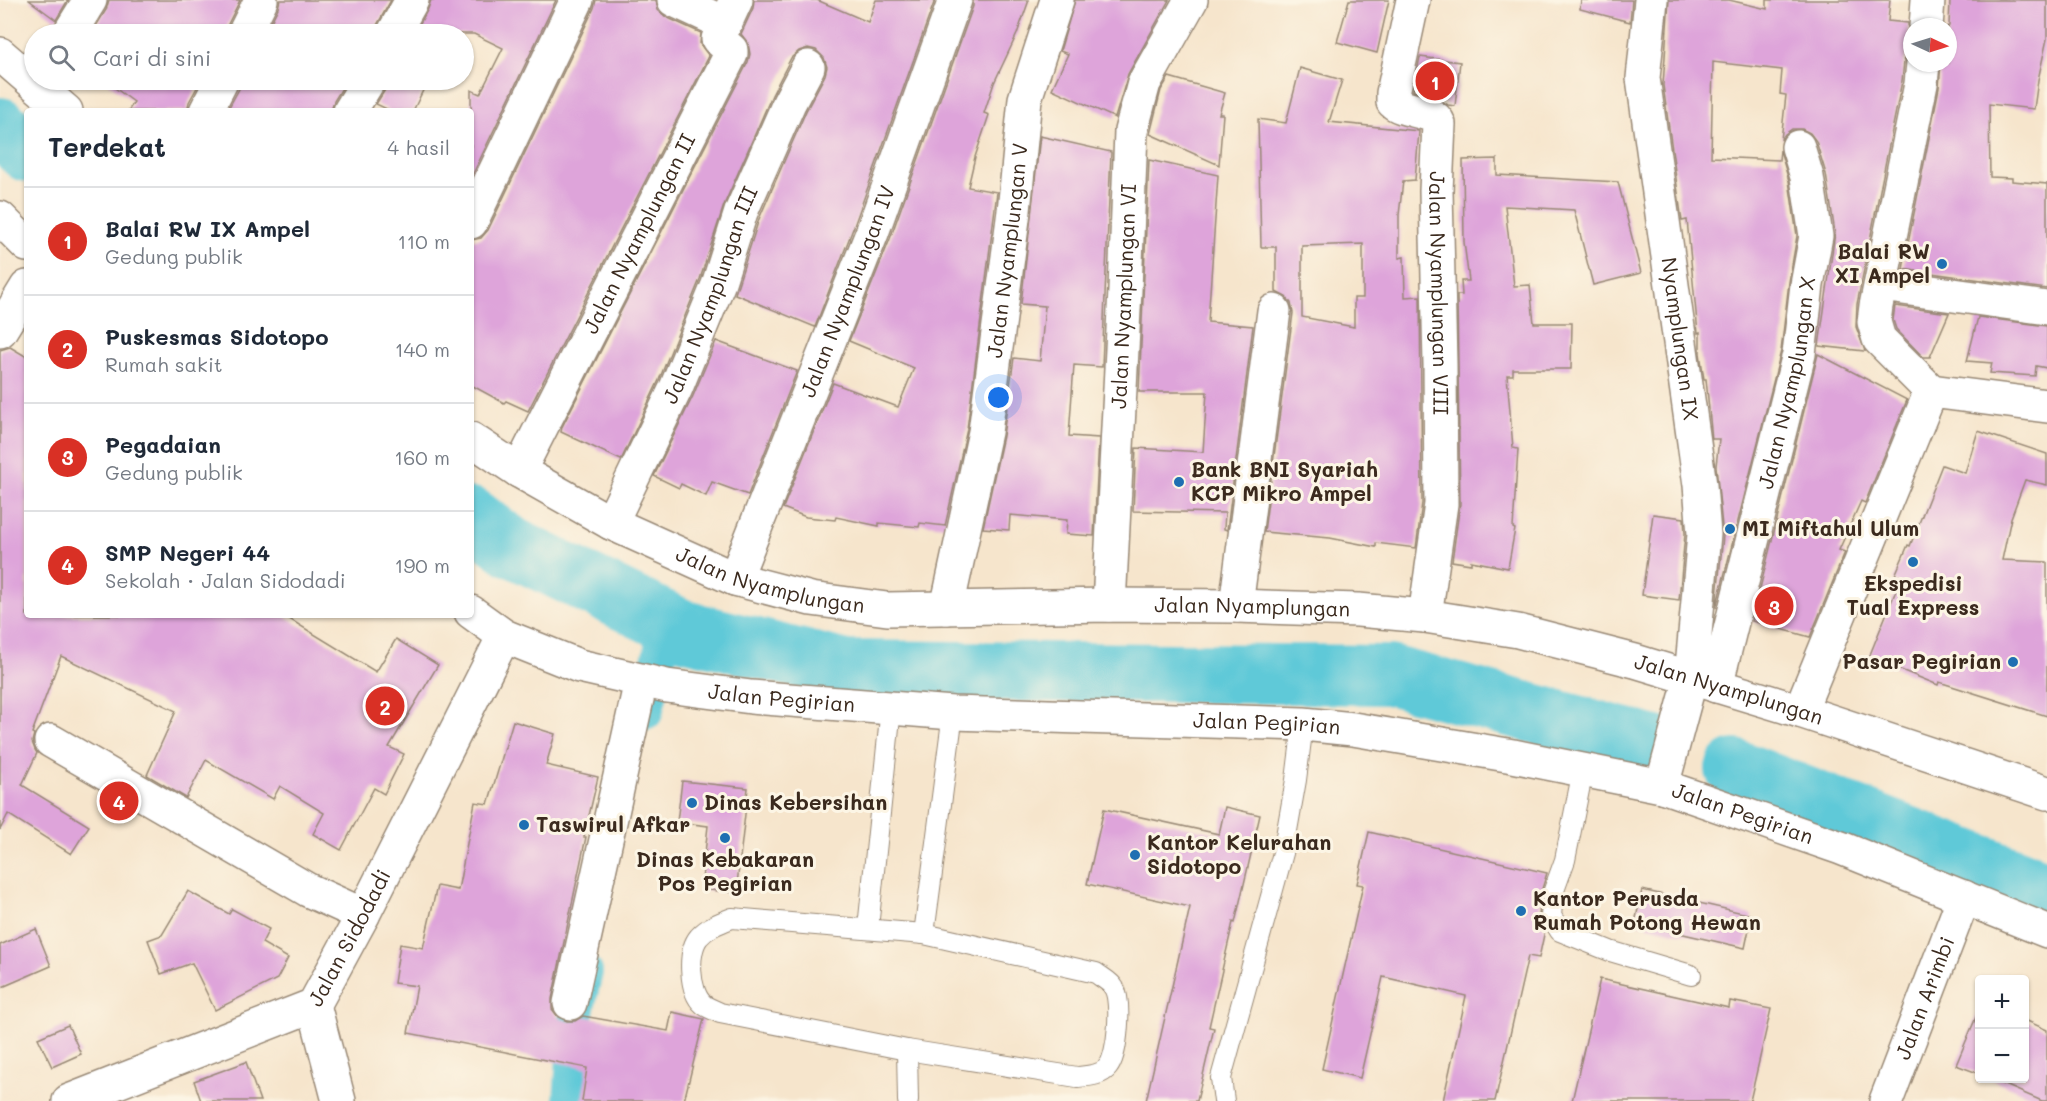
<!DOCTYPE html>
<html lang="id">
<meta charset="utf-8">
<style>
:root{--surface:#fff;--page:#f2f2f3;--text:#1f2937;--muted:#747a83;--line:#e0e1e3;--accent:#d93025}
body{margin:0;font-family:Mali,sans-serif;background:var(--page);color:var(--text)}
.controls{position:absolute;right:18px;bottom:18px;display:grid;overflow:hidden;border-radius:6px;box-shadow:0 2px 4px #0004}
.controls button{width:54px;height:54px;display:grid;place-items:center;padding:0;border:0;border-bottom:2px solid var(--line);background:var(--surface);color:var(--text);font:30px sans-serif}
.compass{position:absolute;left:1903px;top:18px;width:54px;height:54px;border-radius:50%;background:var(--surface);box-shadow:0 2px 4px #0004;rotate:94deg}
.you{position:absolute;left:999px;top:398px;width:21px;height:21px;margin:-15px;border:4px solid #fff;border-radius:50%;background:#1a73e8;box-shadow:0 0 0 9px #1a73e833}
.badge{display:grid;place-items:center;width:39px;height:39px;border-radius:50%;background:var(--accent);color:#fff;font-size:20px;font-weight:700}
.pin{position:absolute;translate:-50% -50%;border:3px solid #fff;box-shadow:0 2px 6px #0006}
.list{margin:0;padding:0;list-style:none}
h2{display:flex;justify-content:space-between;align-items:center;height:78px;margin:0;padding:0 24px;font-size:26px}
h2 small{font-size:20px;font-weight:400;color:var(--muted)}
.list li{display:grid;grid-template-columns:39px 1fr auto;gap:18px;align-items:center;box-sizing:border-box;height:108px;padding:0 24px;border-top:2px solid var(--line)}
.list b{display:block;font-size:22px;white-space:nowrap}
.list p{margin:0;font-size:20px;white-space:nowrap;color:var(--muted)}
.list em{font-size:20px;font-style:normal;color:var(--muted)}
.icon{flex:none;width:33px;height:33px;fill:none;stroke:currentColor;stroke-width:2;stroke-linecap:round;stroke-linejoin:round}
.map{position:relative;flex:none;width:2047px;height:1101px;overflow:hidden}
.search{position:absolute;background:var(--surface);box-shadow:0 2px 4px #0004;left:24px;top:24px;width:450px;height:66px;display:flex;align-items:center;gap:15px;box-sizing:border-box;padding:0 21px;border-radius:33px;color:var(--muted);font-size:22px}
.panel{position:absolute;background:var(--surface);box-shadow:0 2px 4px #0004;left:24px;top:108px;width:450px;height:510px;border-radius:6px}
.map>svg:first-child{display:block}
.lines{fill:none;stroke-linecap:round;stroke-linejoin:round}
.canal{stroke:#5ec9d8;stroke-width:34}
.river{stroke:#5ec9d8;stroke-width:60}
.building{fill:#dea4da;fill-rule:evenodd}
.service-casing{stroke:#988875;stroke-width:22}
.minor-casing{stroke:#988875;stroke-width:36}
.tertiary-casing{stroke:#988875;stroke-width:36}
.secondary-casing{stroke:#988875;stroke-width:36}
.service{stroke:#fff;stroke-width:20}
.minor{stroke:#fff;stroke-width:33}
.tertiary{stroke:#fff;stroke-width:33}
.secondary{stroke:#fff;stroke-width:33}
.poi-dot{fill:#1f6fb2;stroke:#fcf5e5;stroke-width:2}
.labels{text-anchor:middle;stroke-width:6;stroke-linejoin:round;paint-order:stroke}
.street-label{font-size:21px;fill:#3b2a1e;stroke:#fcf5e5}
.poi-label{font-size:21px;font-weight:bold;fill:#3b2a1e;stroke:#fcf5e5;text-anchor:start}
</style>
<div class="map">
<svg width="2047" height="1101" viewBox="0 0 2047 1101">
<rect width="100%" height="100%" fill="#fcf5e5"/>
<filter id="ink" filterUnits="userSpaceOnUse"><feTurbulence type="fractalNoise" baseFrequency=".0167" numOctaves="2"/><feDisplacementMap in="SourceGraphic" scale="12" xChannelSelector="R" yChannelSelector="G"/><feConvolveMatrix kernelMatrix="1 2 1 2 8 2 1 2 1" color-interpolation-filters="sRGB"/></filter>
<filter id="wash" filterUnits="userSpaceOnUse"><feTurbulence type="fractalNoise" baseFrequency=".008" numOctaves="4" result="noise"/><feDisplacementMap in="SourceGraphic" scale="24" xChannelSelector="R" yChannelSelector="G"/><feGaussianBlur stdDeviation="1.35" result="paint"/><feColorMatrix in="noise" values="0 0 0 0 0 0 0 0 0 0 0 0 0 0 0 0 0 1.4 0 .05"/><feComposite in="paint" operator="in"/></filter>
<g filter="url(#wash)">
<rect width="100%" height="100%" fill="#f6e5cc"/>
<g class="lines">
<g class="canal">
<path d="M 646,713 L 667,622"/>
<path d="M 570,1101 L 576,1016 L 586,972"/>
</g>
<g class="river">
<path d="M 0,127 L 27,152"/>
<path d="M 471,517 L 512,547 L 684,630 L 846,670 L 1390,675 L 1659,747"/>
<path d="M 1735,769 L 2047,890"/>
</g>
</g>
<g id="blocks">
<g class="building">
<path d="M 29,0 L 68,0 L 56,20 Z"/>
<path d="M 109,0 L 240,0 L 227,26 L 225,34 L 91,34 L 106,10 Z"/>
<path d="M 280,0 L 391,0 L 377,25 L 374,34 L 265,34 L 278,8 Z"/>
<path d="M 431,0 L 556,0 L 471,178 L 471,90 L 480,94 L 503,48 L 474,34 L 414,34 L 428,9 Z"/>
<path d="M 596,0 L 656,0 L 658,10 L 666,17 L 701,33 L 700,44 L 709,56 L 528,411 L 506,401 L 504,403 L 471,385 L 471,240 L 481,238 L 488,230 L 594,8 Z"/>
<path d="M 754,0 L 817,0 L 868,22 L 876,0 L 935,0 L 854,226 L 815,327 L 735,294 L 759,219 L 806,111 L 825,75 L 827,67 L 824,58 L 816,50 L 808,48 L 799,51 L 791,58 L 772,95 L 724,205 L 700,279 L 659,380 L 621,460 L 561,432 L 562,427 L 748,62 L 750,54 L 748,43 L 741,34 L 753,8 Z"/>
<path d="M 973,0 L 1029,0 L 1017,34 L 994,83 L 984,113 L 989,115 L 975,157 L 968,187 L 997,192 L 967,429 L 945,526 L 920,523 L 919,527 L 879,523 L 879,526 L 836,517 L 835,520 L 806,517 L 783,508 L 833,383 L 898,407 L 914,368 L 849,341 L 890,239 L 973,6 Z"/>
<path d="M 1075,0 L 1169,0 L 1128,74 L 1115,118 L 1052,89 L 1068,54 L 1060,51 Z"/>
<path d="M 1349,0 L 1389,0 L 1377,53 L 1337,42 Z"/>
<path d="M 1581,0 L 1632,0 L 1630,22 L 1580,9 Z"/>
<path d="M 1669,0 L 1729,0 L 1767,9 L 1767,0 L 1890,0 L 1888,21 L 1908,23 L 1909,35 L 1912,39 L 1912,48 L 1907,53 L 1904,61 L 1902,81 L 1857,304 L 1856,327 L 1865,351 L 1819,346 L 1835,233 L 1826,174 L 1816,141 L 1810,133 L 1802,129 L 1792,129 L 1785,134 L 1781,140 L 1786,95 L 1780,94 L 1782,70 L 1713,62 L 1711,157 L 1779,160 L 1780,150 L 1789,181 L 1797,236 L 1789,282 L 1781,351 L 1716,608 L 1723,536 L 1716,466 L 1719,439 L 1712,439 L 1706,379 L 1704,379 L 1700,353 L 1700,332 L 1698,333 L 1687,220 L 1682,221 L 1663,85 Z"/>
<path d="M 1950,0 L 2047,0 L 2047,39 L 2038,80 L 2034,109 L 1989,104 L 1990,177 L 2012,178 L 2012,181 L 2047,184 L 2047,289 L 1903,269 L 1939,88 L 1941,63 L 1948,63 L 1948,27 L 1945,27 L 1949,26 Z"/>
<path d="M 1420,57 L 1460,62 L 1455,106 L 1448,105 L 1432,96 L 1413,91 Z"/>
<path d="M 1300,68 L 1342,80 L 1329,122 L 1419,131 L 1415,180 L 1403,181 L 1399,215 L 1399,258 L 1404,257 L 1405,297 L 1420,296 L 1422,503 L 1416,548 L 1376,543 L 1376,547 L 1330,538 L 1264,532 L 1293,313 L 1291,303 L 1286,297 L 1276,292 L 1276,247 L 1261,247 L 1258,119 L 1286,123 ZM 1363,244 L 1363,298 L 1354,298 L 1354,327 L 1302,317 L 1302,246 Z"/>
<path d="M 1169,77 L 1225,93 L 1219,114 L 1223,114 L 1219,165 L 1150,134 L 1161,90 Z"/>
<path d="M 104,80 L 201,80 L 189,102 L 187,111 L 128,111 L 134,102 Z"/>
<path d="M 241,80 L 347,80 L 334,101 L 331,111 L 227,111 L 239,89 Z"/>
<path d="M 388,80 L 428,80 L 413,111 L 391,111 L 376,104 L 385,90 Z"/>
<path d="M 1040,136 L 1111,152 L 1102,367 L 1074,365 L 1069,436 L 1099,438 L 1094,536 L 1066,534 L 1067,520 L 1010,515 L 1009,530 L 983,528 L 1003,436 L 1014,358 L 1040,361 L 1045,306 L 1021,304 Z"/>
<path d="M 1497,159 L 1497,175 L 1618,182 L 1641,273 L 1593,285 L 1574,210 L 1505,206 L 1514,286 L 1530,285 L 1534,323 L 1572,323 L 1571,369 L 1513,369 L 1513,375 L 1507,375 L 1513,448 L 1518,449 L 1513,528 L 1515,529 L 1508,568 L 1471,561 L 1471,564 L 1452,561 L 1460,504 L 1457,295 L 1462,295 L 1461,281 L 1469,281 L 1464,242 L 1463,160 Z"/>
<path d="M 1149,160 L 1218,175 L 1208,322 L 1253,326 L 1227,530 L 1224,529 L 1225,513 L 1133,511 L 1136,448 L 1203,452 L 1207,392 L 1139,392 Z"/>
<path d="M 1895,306 L 1949,313 L 1930,357 L 1923,357 L 1896,329 L 1893,320 Z"/>
<path d="M 1978,317 L 2047,326 L 2047,368 L 2036,366 L 2035,376 L 1990,373 L 1992,363 L 1967,361 Z"/>
<path d="M 716,341 L 797,371 L 748,495 L 712,482 L 706,496 L 681,484 L 679,488 L 654,476 L 693,396 Z"/>
<path d="M 10,347 L 27,357 L 27,615 L 283,615 L 376,672 L 396,639 L 438,665 L 389,747 L 404,754 L 384,794 L 374,788 L 341,850 L 313,834 L 324,813 L 280,786 L 273,799 L 206,760 L 186,798 L 147,775 L 176,711 L 61,656 L 32,733 L 34,734 L 32,742 L 35,750 L 37,753 L 22,785 L 89,826 L 71,854 L 8,814 L 0,830 L 0,350 Z"/>
<path d="M 1818,354 L 1907,400 L 1865,503 L 1861,501 L 1839,550 L 1845,552 L 1810,637 L 1752,621 Z"/>
<path d="M 1978,431 L 2047,454 L 2047,485 L 2025,480 L 2011,518 L 2002,560 L 2047,562 L 2047,716 L 1939,682 L 1938,685 L 1869,657 L 1899,583 L 1893,580 L 1908,545 L 1910,546 L 1942,465 L 1965,473 Z"/>
<path d="M 1653,514 L 1684,518 L 1685,534 L 1679,600 L 1642,595 Z"/>
<path d="M 513,721 L 555,734 L 546,765 L 598,777 L 584,837 L 586,837 L 552,999 L 552,1009 L 558,1017 L 567,1021 L 575,1021 L 583,1016 L 668,1031 L 672,1012 L 704,1019 L 684,1101 L 582,1101 L 587,1068 L 408,1033 L 417,986 L 394,983 L 400,944 L 423,948 L 437,886 L 458,890 L 475,802 L 488,804 Z"/>
<path d="M 682,781 L 748,788 L 736,893 L 701,889 L 708,826 L 677,822 Z"/>
<path d="M 1225,807 L 1260,815 L 1235,923 L 1233,922 L 1209,1027 L 1214,1028 L 1197,1101 L 1146,1101 L 1190,907 L 1087,884 L 1104,809 L 1219,834 Z"/>
<path d="M 1369,832 L 1547,873 L 1541,892 L 1539,916 L 1545,930 L 1539,958 L 1528,956 L 1495,1101 L 1443,1101 L 1466,996 L 1383,977 L 1360,1078 L 1322,1069 L 1363,885 L 1357,884 Z"/>
<path d="M 1642,890 L 1752,915 L 1745,948 L 1635,923 Z"/>
<path d="M 188,891 L 229,914 L 232,909 L 269,929 L 262,943 L 288,958 L 277,979 L 215,1010 L 192,963 L 161,974 L 148,940 L 162,935 Z"/>
<path d="M 36,929 L 51,966 L 0,988 L 0,945 Z"/>
<path d="M 1600,979 L 1729,1008 L 1730,1001 L 1771,1009 L 1750,1101 L 1572,1101 Z"/>
<path d="M 1979,1010 L 1980,1011 L 1980,1074 L 1956,1065 Z"/>
<path d="M 2025,1020 L 2047,1030 L 2047,1101 L 2042,1101 L 1989,1078 L 2025,1078 Z"/>
<path d="M 68,1025 L 81,1054 L 52,1067 L 38,1038 Z"/>
<path d="M 246,1062 L 260,1101 L 201,1101 L 194,1081 Z"/>
</g>
</g>
</g>
<g filter="url(#ink)">
<use href="#blocks" fill-opacity="0" stroke="#988875" stroke-width="1.5"/>
<g class="lines">
<g class="service-casing">
<g id="service">
<path d="M 1583,770 L 1565,860 L 1553,893 L 1551,916 L 1560,931 L 1610,951 L 1691,975"/>
<path d="M 732,918 L 924,934 L 1096,973 C 1101,977 1111,982 1114,988 C 1122,1001 1118,1055 1108,1067 C 1101,1076 1087,1076 1077,1077 L 907,1050 L 720,1013 C 715,1010 707,1008 703,1004 C 689,992 687,951 699,937 C 708,927 719,923 732,918 Z"/>
<path d="M 868,928 L 891,708"/>
<path d="M 924,934 L 953,713"/>
<path d="M 907,1050 L 908,1101"/>
<path d="M 1224,1101 L 1221,1078 L 1283,853 L 1296,780 L 1303,724"/>
</g>
</g>
<g class="minor-casing">
<g id="minor">
<path d="M 674,0 L 724,23"/>
<path id="s1" d="M 1413,0 L 1393,93 L 1393,102 C 1405,113 1433,108 1439,124 L 1436,191 L 1440,364 L 1441,504 L 1425,616"/>
<path id="s2" d="M 1651,0 L 1643,78 L 1700,485 L 1704,534 L 1691,678"/>
<path d="M 1926,27 L 1928,0"/>
<path d="M 69,34 L 90,0"/>
<path d="M 244,34 L 261,0"/>
<path d="M 393,34 L 412,0"/>
<path d="M 1923,63 L 1921,84 L 1876,306 L 1874,322 L 1879,339 L 1931,391"/>
<path d="M 206,111 L 222,80"/>
<path d="M 350,111 L 369,80"/>
<path d="M 471,222 L 577,0"/>
<path d="M 1881,285 L 2047,308"/>
<path d="M 0,331 L 27,287"/>
<path id="s3" d="M 519,471 L 731,54 L 731,50 L 718,39 L 736,0"/>
<path id="s4" d="M 611,523 L 676,388 L 718,285 L 741,212 L 789,103 L 808,67"/>
<path id="s5" d="M 735,579 L 872,233 L 955,0"/>
<path id="s6" d="M 1109,605 L 1125,290 L 1131,131 L 1144,83 L 1191,0"/>
<path d="M 1236,606 L 1274,311"/>
<path id="s7" d="M 947,608 L 985,432 L 1014,211 L 1025,99 L 1057,0"/>
<path id="s8" d="M 1716,686 L 1799,354 L 1807,285 L 1816,236 L 1807,177 L 1798,147"/>
<path d="M 1800,711 L 1931,391 L 2047,406"/>
<path d="M 51,741 L 308,890 L 363,915"/>
<path d="M 570,1003 L 641,681"/>
<path d="M 314,1005 L 339,1101"/>
<path id="s9" d="M 69,1101 L 314,1005 L 363,915 L 504,636"/>
<path id="s10" d="M 1886,1101 L 1964,897"/>
</g>
</g>
<g class="tertiary-casing">
<path id="tertiary" d="M 1662,786 L 1691,678"/>
</g>
<g class="secondary-casing">
<g id="secondary">
<path d="M 0,54 L 66,111"/>
<path d="M 0,218 L 27,245"/>
<path id="s11" d="M 471,439 L 519,471 L 611,523 L 735,579 L 811,599 L 887,609 L 1109,605 L 1236,606 L 1358,610 L 1425,616 L 1518,631 L 1635,661 L 1800,711 L 2047,793"/>
<path id="s12" d="M 471,612 L 504,636 L 579,666 L 667,686 L 751,697 L 953,713 L 1303,724 L 1353,729 L 1513,756 L 1662,786 L 1841,848 L 2047,931"/>
</g>
</g>
<use href="#service" class="service"/>
<use href="#minor" class="minor"/>
<use href="#tertiary" class="tertiary"/>
<use href="#secondary" class="secondary"/>
</g>
</g>
<g class="poi-dot">
<circle cx="1942" cy="264" r="6"/>
<circle cx="1179" cy="482" r="6"/>
<circle cx="1730" cy="529" r="6"/>
<circle cx="1913" cy="562" r="6"/>
<circle cx="2013" cy="662" r="6"/>
<circle cx="692" cy="803" r="6"/>
<circle cx="524" cy="825" r="6"/>
<circle cx="725" cy="838" r="6"/>
<circle cx="1135" cy="855" r="6"/>
<circle cx="1521" cy="911" r="6"/>
</g>
<g class="labels">
<g class="street-label">
<text dy="7" stroke="none"><textPath href="#s3" startOffset="266">Jalan Nyamplungan II</textPath></text>
<text dy="7" stroke="none"><textPath href="#s7" startOffset="363">Jalan Nyamplungan V</textPath></text>
<text dy="7" stroke="none"><textPath href="#s5" startOffset="309">Jalan Nyamplungan IV</textPath></text>
<text dy="7" stroke="none"><textPath href="#s1" startOffset="326">Jalan Nyamplungan VIII</textPath></text>
<text dy="7" stroke="none"><textPath href="#s4" startOffset="249">Jalan Nyamplungan III</textPath></text>
<text dy="7" stroke="none"><textPath href="#s6" startOffset="309">Jalan Nyamplungan VI</textPath></text>
<text dy="7" stroke="none"><textPath href="#s2" startOffset="342">Nyamplungan IX</textPath></text>
<text dy="7" stroke="none"><textPath href="#s8" startOffset="312">Jalan Nyamplungan X</textPath></text>
<text dy="7" stroke="none"><textPath href="#s11" startOffset="334">Jalan Nyamplungan</textPath></text>
<text dy="7" stroke="none"><textPath href="#s11" startOffset="820">Jalan Nyamplungan</textPath></text>
<text dy="7" stroke="none"><textPath href="#s11" startOffset="1306">Jalan Nyamplungan</textPath></text>
<text dy="7" stroke="none"><textPath href="#s12" startOffset="327">Jalan Pegirian</textPath></text>
<text dy="7" stroke="none"><textPath href="#s12" startOffset="813">Jalan Pegirian</textPath></text>
<text dy="7" stroke="none"><textPath href="#s12" startOffset="1299">Jalan Pegirian</textPath></text>
<text dy="7" stroke="none"><textPath href="#s9" startOffset="339">Jalan Sidodadi</textPath></text>
<text dy="7" stroke="none"><textPath href="#s10" startOffset="110">Jalan Arimbi</textPath></text>
</g>
<g class="poi-label">
<text x="1930" y="259" text-anchor="end">Balai RW<tspan x="1930" dy="24">XI Ampel</tspan></text>
<text x="1191" y="477">Bank BNI Syariah<tspan x="1191" dy="24">KCP Mikro Ampel</tspan></text>
<text x="1742" y="536">MI Miftahul Ulum</text>
<text x="1913" y="591" text-anchor="middle">Ekspedisi<tspan x="1913" dy="24">Tual Express</tspan></text>
<text x="2001" y="669" text-anchor="end">Pasar Pegirian</text>
<text x="704" y="810">Dinas Kebersihan</text>
<text x="536" y="832">Taswirul Afkar</text>
<text x="1147" y="850">Kantor Kelurahan<tspan x="1147" dy="24">Sidotopo</tspan></text>
<text x="725" y="867" text-anchor="middle">Dinas Kebakaran<tspan x="725" dy="24">Pos Pegirian</tspan></text>
<text x="1533" y="906">Kantor Perusda<tspan x="1533" dy="24">Rumah Potong Hewan</tspan></text>
</g>
</g>
</svg>
<div class="controls">
<button>+</button>
<button>−</button>
</div>
<svg class="compass" viewBox="-18 -18 36 36"><path d="M0-13l5 13h-10z" fill="#e53935"/><path d="M0 13l5-13h-10z" fill="#747a83"/></svg>
<div class="you"></div>
<div class="pin badge" style="left:1435px;top:81px">1</div>
<div class="pin badge" style="left:385px;top:706px">2</div>
<div class="pin badge" style="left:1774px;top:606px">3</div>
<div class="pin badge" style="left:119px;top:801px">4</div>
<div class="search"><svg class="icon" aria-label="search" viewBox="0 0 24 24"><circle cx="10" cy="10" r="6"/><path d="M15 15l6 6"/></svg>Cari di sini</div>
<section class="panel">
<h2>Terdekat<small>4 hasil</small></h2>
<ul class="list">
<li><span class="badge">1</span><div><b>Balai RW IX Ampel</b><p>Gedung publik</p></div><em>110 m</em></li>
<li><span class="badge">2</span><div><b>Puskesmas Sidotopo</b><p>Rumah sakit</p></div><em>140 m</em></li>
<li><span class="badge">3</span><div><b>Pegadaian</b><p>Gedung publik</p></div><em>160 m</em></li>
<li><span class="badge">4</span><div><b>SMP Negeri 44</b><p>Sekolah · Jalan Sidodadi</p></div><em>190 m</em></li>
</ul>
</section>
</div>
